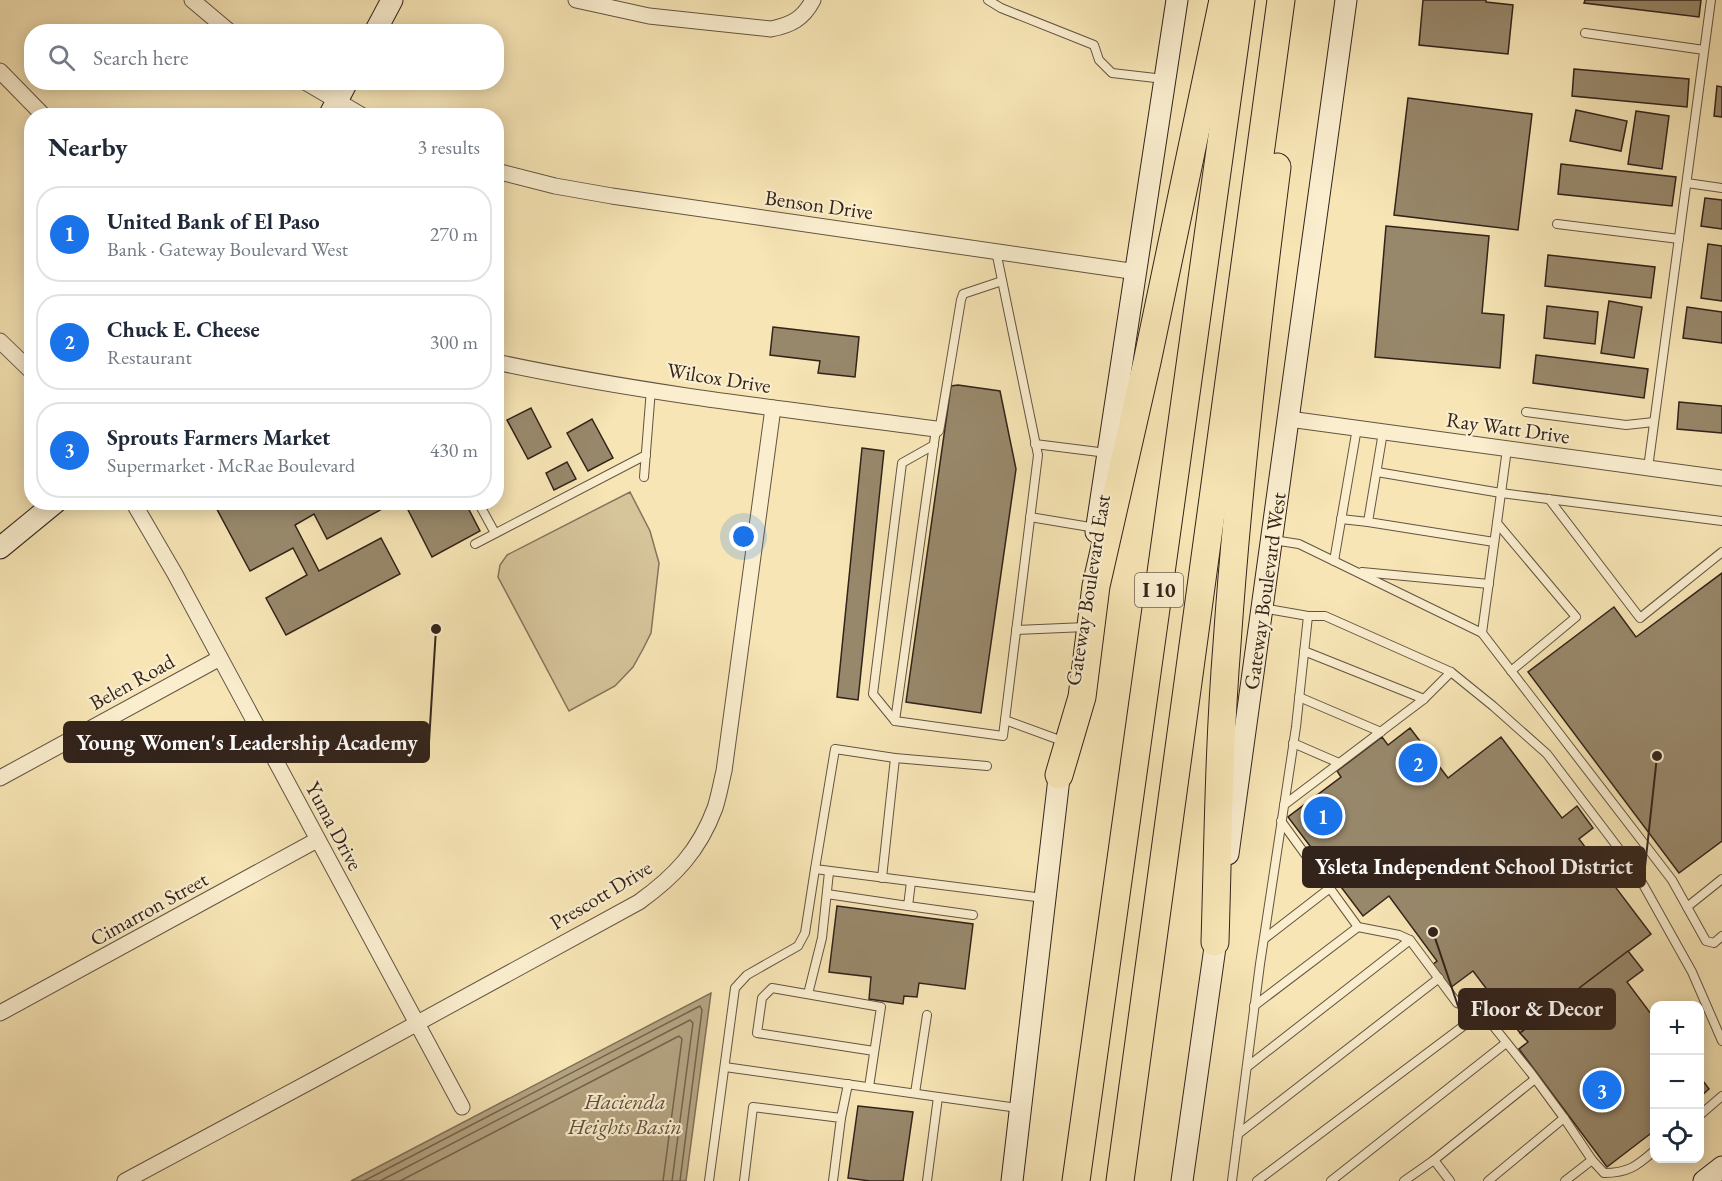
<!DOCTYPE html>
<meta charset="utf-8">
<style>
:root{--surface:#fff;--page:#f2f2f3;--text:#1f2937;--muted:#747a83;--line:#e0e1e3;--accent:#1a73e8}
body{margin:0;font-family:"EB Garamond",serif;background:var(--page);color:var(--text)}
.controls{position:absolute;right:18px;bottom:18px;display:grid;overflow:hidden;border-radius:12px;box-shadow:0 3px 15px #0003}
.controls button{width:54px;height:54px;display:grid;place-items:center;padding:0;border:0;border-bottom:2px solid var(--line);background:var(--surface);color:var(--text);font:30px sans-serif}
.you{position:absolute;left:744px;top:537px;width:21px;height:21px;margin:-15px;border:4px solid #fff;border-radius:50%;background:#1a73e8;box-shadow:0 0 0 9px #1a73e833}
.badge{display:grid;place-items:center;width:39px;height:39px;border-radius:50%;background:var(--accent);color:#fff;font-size:20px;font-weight:700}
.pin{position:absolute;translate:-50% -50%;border:3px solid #fff;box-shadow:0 2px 6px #0006}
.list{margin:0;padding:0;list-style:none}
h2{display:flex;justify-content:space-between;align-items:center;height:78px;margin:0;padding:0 24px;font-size:26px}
h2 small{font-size:20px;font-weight:400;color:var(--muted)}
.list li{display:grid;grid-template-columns:39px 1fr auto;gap:18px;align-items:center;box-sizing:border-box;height:96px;margin:0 12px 12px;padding:0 12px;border:2px solid var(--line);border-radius:24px}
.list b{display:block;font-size:22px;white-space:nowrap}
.list p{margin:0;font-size:20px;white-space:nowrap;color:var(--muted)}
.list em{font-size:20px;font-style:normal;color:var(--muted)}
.icon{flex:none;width:33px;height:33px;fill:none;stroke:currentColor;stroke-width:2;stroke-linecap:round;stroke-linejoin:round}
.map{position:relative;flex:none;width:1722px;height:1181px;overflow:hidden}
.search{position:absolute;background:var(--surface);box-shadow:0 3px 15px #0003;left:24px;top:24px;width:480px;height:66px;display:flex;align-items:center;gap:15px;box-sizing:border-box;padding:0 21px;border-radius:24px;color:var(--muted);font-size:22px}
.panel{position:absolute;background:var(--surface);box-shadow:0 3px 15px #0003;left:24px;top:108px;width:480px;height:402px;border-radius:24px}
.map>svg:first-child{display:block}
.park{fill:#d6c49b;stroke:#84745b;stroke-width:1.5}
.water{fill:#b4a381;stroke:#807058;stroke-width:1.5}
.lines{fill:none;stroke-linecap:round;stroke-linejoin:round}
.shore{stroke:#73634e;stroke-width:1.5}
.building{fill:#98886b;stroke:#32231b;stroke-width:1.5}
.lane-casing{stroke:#635442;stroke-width:10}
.street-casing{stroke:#635442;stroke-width:17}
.secondary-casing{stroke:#32231b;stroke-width:23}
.highway-casing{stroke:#32231b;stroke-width:29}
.lane{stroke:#faeecf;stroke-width:8}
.street{stroke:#faeecf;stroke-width:15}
.secondary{stroke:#faeecf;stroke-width:21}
.highway{stroke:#f7e5b5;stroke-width:27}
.labels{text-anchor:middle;stroke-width:4.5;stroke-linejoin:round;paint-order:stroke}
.shield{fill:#faeecf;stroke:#6e6051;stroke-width:1.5}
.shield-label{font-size:20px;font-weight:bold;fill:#32231b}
.street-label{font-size:21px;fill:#32231b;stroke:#faeecf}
.water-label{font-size:22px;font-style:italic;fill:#60503f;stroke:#faeecf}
.leader{fill:none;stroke:#32231b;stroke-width:2}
.callout-dot{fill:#32231b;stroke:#faeecf;stroke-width:2}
.callout{fill:#32231b;stroke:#32231b;stroke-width:2}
.callout-label{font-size:22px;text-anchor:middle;font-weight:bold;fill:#fff}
</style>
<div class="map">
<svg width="1722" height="1181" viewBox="0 0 1722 1181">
<rect width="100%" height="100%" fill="#f7e5b5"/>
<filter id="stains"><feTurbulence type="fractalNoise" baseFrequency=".00333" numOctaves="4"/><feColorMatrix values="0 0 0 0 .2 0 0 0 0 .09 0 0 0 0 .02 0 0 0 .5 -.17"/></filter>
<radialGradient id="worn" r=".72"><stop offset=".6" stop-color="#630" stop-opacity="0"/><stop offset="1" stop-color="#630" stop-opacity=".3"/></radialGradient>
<path class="park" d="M 630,492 L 650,531 L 659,563 L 651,633 L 643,649 L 633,667 L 615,686 L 569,711 L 498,577 L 500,565 L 507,555 Z"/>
<path class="water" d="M 711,993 L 686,1181 L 351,1181 Z"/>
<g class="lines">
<g class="shore">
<path d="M 364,1181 L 700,1006 L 702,1010 L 680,1181"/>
<path d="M 380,1181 L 690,1020 L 693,1023 L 672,1181"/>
<path d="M 400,1181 L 679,1036 L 682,1039 L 663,1181"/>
</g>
</g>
<g class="building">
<path d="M 1423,0 L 1486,0 L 1486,2 L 1513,5 L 1508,54 L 1419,45 Z"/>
<path d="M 1585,0 L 1701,0 L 1699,17 L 1584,3 Z"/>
<path d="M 1574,69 L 1689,79 L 1687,107 L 1572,96 Z"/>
<path d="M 1717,86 L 1722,87 L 1722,117 L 1714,116 Z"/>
<path d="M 1408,98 L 1532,114 L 1518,230 L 1394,215 Z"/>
<path d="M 1576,110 L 1627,121 L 1621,151 L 1570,141 Z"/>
<path d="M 1636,111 L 1669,116 L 1662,169 L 1628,164 Z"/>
<path d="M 1561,164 L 1676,177 L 1672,206 L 1558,194 Z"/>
<path d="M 1705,198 L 1722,200 L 1722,229 L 1701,226 Z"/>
<path d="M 1386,226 L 1489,236 L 1482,313 L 1504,315 L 1500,368 L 1375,357 Z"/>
<path d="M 1708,244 L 1722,246 L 1722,301 L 1701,298 Z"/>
<path d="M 1548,255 L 1655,267 L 1651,298 L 1545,286 Z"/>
<path d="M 1609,301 L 1642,307 L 1634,358 L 1601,353 Z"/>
<path d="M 1547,306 L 1598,312 L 1595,344 L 1544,338 Z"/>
<path d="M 1687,307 L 1722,312 L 1722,343 L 1683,338 Z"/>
<path d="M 773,327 L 859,337 L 855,377 L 818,373 L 820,361 L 770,355 Z"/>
<path d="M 1536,355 L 1648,369 L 1644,398 L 1533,383 Z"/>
<path d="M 958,385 L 1000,391 L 1016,469 L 981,713 L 906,702 L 951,386 Z"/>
<path d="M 1679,402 L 1722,406 L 1722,433 L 1677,429 Z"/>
<path d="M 531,408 L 551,447 L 528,459 L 507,420 Z"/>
<path d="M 592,419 L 613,458 L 588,471 L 567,433 Z"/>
<path d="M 862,448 L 884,451 L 858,700 L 837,697 Z"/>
<path d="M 567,462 L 576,479 L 554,490 L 546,473 Z"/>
<path d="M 213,502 L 381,502 L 384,508 L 327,539 L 314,514 L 295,525 L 319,571 L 381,538 L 400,574 L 286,635 L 266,598 L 307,575 L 293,548 L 250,571 Z"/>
<path d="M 404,502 L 465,502 L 480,531 L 432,557 Z"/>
<path d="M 1722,573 L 1722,841 L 1679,873 L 1528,672 L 1614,607 L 1636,637 Z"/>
<path d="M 1410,728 L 1448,778 L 1501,737 L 1562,818 L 1577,806 L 1593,828 L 1579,839 L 1651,934 L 1520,1033 L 1473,971 L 1450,988 L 1432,965 L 1437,961 L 1389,896 L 1363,916 L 1288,817 L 1341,777 L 1337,771 L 1382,737 L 1388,745 Z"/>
<path d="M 837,906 L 973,924 L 965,989 L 919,983 L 917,997 L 904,996 L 903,1004 L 869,999 L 871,977 L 829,972 Z"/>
<path d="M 1628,951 L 1643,970 L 1627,982 L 1654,1018 L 1654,1131 L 1607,1167 L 1519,1049 L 1528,1042 L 1520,1033 Z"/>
<path d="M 1700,1077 L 1709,1089 L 1700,1097 Z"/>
<path d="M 858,1106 L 913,1112 L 903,1181 L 870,1181 L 848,1178 Z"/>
</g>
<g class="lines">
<g class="lane-casing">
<g id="lane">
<path d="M 988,0 L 1001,8 L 1094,45 L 1099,60 L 1112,73 L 1164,79"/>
<path d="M 1585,33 L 1704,50"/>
<path d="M 1687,183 L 1722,188"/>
<path d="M 1557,224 L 1679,239"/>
<path d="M 996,251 L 1038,455 L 1005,720 L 1065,742"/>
<path d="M 1002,281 L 963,294 L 961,300 L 940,426 L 936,429 L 895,721 L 1003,736 L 1005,720"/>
<path d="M 1526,412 L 1626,425 L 1654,422"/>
<path d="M 1383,432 L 1368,522 L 1494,542"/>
<path d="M 1035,444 L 1107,453"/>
<path d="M 1507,449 L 1482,633 L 1672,880 L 1706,941 L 1714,943 L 1722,936"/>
<path d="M 1648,468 L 1711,0"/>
<path d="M 1377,472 L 1501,493 L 1722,521"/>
<path d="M 644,477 L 651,389"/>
<path d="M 1549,499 L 1640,618 L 1722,552"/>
<path d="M 478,502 L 495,533"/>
<path d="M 1030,517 L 1096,528"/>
<path d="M 1341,519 L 1368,522"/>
<path d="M 1497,523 L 1576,617 L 1511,671"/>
<path d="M 1273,540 L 1299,544 L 1482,633"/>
<path d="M 475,544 L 646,455"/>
<path d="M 1334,561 L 1357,428"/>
<path d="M 1362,572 L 1489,584"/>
<path d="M 1016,630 L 1086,627"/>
<path d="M 1304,651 L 1424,699"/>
<path d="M 1451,672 L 1493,706 L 1547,754 L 1635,870 L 1692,972 L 1722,1041"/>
<path d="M 1299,697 L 1381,732"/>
<path d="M 895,721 L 873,694 L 902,463 L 934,445"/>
<path d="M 1293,743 L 1339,763"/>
<path d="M 987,766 L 895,758 L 835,749 L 815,869 L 1044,898"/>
<path d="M 1284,805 L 1424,699 L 1451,672 L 1325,616 L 1308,616"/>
<path d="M 1281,821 L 1358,927 L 1399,935 L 1410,940 L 1457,1003 L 1482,1012 L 1531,1073 L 1564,1118 L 1592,1160 L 1604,1173 C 1628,1173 1637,1166 1654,1151"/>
<path d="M 882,878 L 895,758"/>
<path d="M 827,894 L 908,906 L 911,882"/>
<path d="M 908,906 L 973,915"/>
<path d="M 1687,907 L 1722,879"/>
<path d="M 1264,939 L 1330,888"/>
<path d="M 808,994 L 822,938 L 829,872"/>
<path d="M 1254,1006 L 1358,927"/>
<path d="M 725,1067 L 1018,1108"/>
<path d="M 1247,1067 L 1410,940"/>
<path d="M 869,1087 L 881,1007 L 772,988 L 762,998 L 757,1033 L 874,1051"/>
<path d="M 915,1093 L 927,1015"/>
<path d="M 1700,1115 L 1722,1096"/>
<path d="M 841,1118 L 848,1084"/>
<path d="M 1238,1134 L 1439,978"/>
<path d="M 1434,1160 L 1535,1079"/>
<path d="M 709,1181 L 735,988 L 747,975 L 798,946 L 805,933 L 815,869"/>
<path d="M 744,1181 L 753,1107 L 841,1118 L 833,1181"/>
<path d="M 927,1181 L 938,1097"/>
<path d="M 1232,1181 L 1260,964 L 1296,727 L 1308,616 L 1262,608"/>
<path d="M 1257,1181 L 1482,1012"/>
<path d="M 1331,1181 L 1506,1043"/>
<path d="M 1404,1181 L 1434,1160 L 1450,1181"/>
<path d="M 1488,1181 L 1564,1118"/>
<path d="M 1565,1181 L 1592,1160"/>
</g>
</g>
<g class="street-casing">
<g id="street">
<path d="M 192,0 L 230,32"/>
<path d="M 576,0 L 649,16 L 771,29 C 791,25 803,19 813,0"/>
<path d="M 0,71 L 44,116"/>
<path d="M 305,82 L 363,116"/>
<path d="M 496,171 L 555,186 L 612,196 L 1137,272"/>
<path d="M 0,341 L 32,372"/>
<path d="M 496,362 C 640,393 790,410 936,429"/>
<path d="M 1289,419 L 1722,478"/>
<path d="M 133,502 L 175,574 L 462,1107"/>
<path d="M 0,778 L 220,658"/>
<path d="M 0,1013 L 317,840"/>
<path d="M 125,1181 L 317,1078 L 639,902 C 675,876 699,851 715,808 C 719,796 721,783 724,771 L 773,408"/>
</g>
</g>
<g class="secondary-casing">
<g id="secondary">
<path d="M 375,32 L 392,0"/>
<path d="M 329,116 L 347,82"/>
<path d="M 1096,532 L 1177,0"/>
<path d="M 0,548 L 56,502"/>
<path d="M 1228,854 L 1346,0"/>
<path d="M 1012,1181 L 1061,761"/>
<path d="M 1182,1181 L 1218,926"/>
<path d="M 1704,1181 L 1722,1167"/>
</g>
</g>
<g class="highway-casing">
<g id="highway">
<path d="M 1059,775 L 1082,697 L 1096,586 L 1147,362 L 1223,0"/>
<path d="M 1215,942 C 1218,843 1219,743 1227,644 C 1238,484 1257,325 1277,167"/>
<path d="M 1076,1181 L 1241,0"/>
<path d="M 1120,1181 L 1281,0"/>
</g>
</g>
<use href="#lane" class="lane"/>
<use href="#street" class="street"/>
<use href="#secondary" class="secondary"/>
<use href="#highway" class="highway"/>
</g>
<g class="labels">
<rect class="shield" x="1135" y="573" width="48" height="34" rx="4.5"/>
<g class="shield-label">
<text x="1159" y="597">I 10</text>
</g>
<g class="street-label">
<text transform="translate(819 205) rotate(8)" y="7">Benson Drive</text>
<text transform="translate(719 378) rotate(9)" y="7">Wilcox Drive</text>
<text transform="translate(1508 428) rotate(8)" y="7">Ray Watt Drive</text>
<text transform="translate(1088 590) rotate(-81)" y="7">Gateway Boulevard East</text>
<text transform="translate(1265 591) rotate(-82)" y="7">Gateway Boulevard West</text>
<text transform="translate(132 682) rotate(-29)" y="7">Belen Road</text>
<text transform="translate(334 826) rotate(62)" y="7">Yuma Drive</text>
<text transform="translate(601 895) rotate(-31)" y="7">Prescott Drive</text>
<text transform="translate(149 909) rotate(-29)" y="7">Cimarron Street</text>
</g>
<g class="water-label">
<text x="625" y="1109">Hacienda<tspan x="625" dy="25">Heights Basin</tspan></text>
</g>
</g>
<path class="leader" d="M436 629L429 742M1657 756L1645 867M1433 932L1459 1009"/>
<g class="callout-dot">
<circle cx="436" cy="629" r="6"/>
<circle cx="1657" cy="756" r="6"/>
<circle cx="1433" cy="932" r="6"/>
</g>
<g class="callout">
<rect x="64" y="722" width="365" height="40" rx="6"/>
<rect x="1303" y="847" width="342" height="40" rx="6"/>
<rect x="1459" y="989" width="156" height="40" rx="6"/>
</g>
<g class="callout-label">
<text x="247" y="750">Young Women's Leadership Academy</text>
<text x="1474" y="874">Ysleta Independent School District</text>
<text x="1537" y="1016">Floor &amp; Decor</text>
</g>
<rect width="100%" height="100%" filter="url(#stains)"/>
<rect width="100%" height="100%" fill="url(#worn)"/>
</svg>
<div class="controls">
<button>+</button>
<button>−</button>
<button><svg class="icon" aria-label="locate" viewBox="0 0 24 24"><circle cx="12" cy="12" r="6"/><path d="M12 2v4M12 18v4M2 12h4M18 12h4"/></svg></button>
</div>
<div class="you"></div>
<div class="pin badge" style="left:1323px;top:816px">1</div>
<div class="pin badge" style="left:1418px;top:763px">2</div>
<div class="pin badge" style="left:1602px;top:1090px">3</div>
<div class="search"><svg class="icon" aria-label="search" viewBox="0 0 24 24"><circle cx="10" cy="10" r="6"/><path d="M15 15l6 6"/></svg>Search here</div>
<section class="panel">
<h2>Nearby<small>3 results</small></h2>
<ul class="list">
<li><span class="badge">1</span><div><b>United Bank of El Paso</b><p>Bank · Gateway Boulevard West</p></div><em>270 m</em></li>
<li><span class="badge">2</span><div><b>Chuck E. Cheese</b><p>Restaurant</p></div><em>300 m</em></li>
<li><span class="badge">3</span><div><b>Sprouts Farmers Market</b><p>Supermarket · McRae Boulevard</p></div><em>430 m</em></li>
</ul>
</section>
</div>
